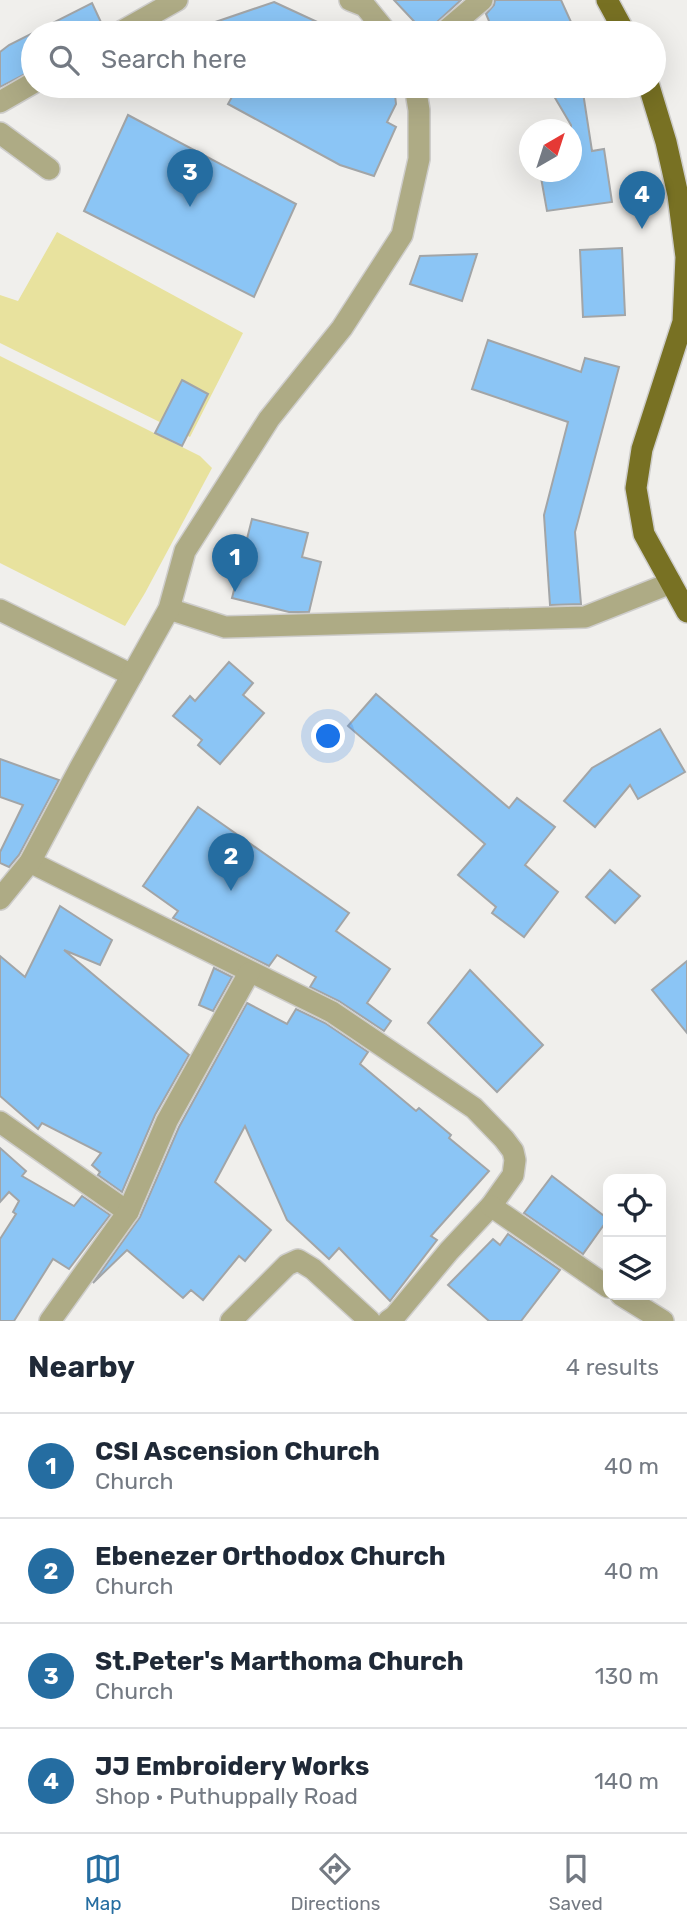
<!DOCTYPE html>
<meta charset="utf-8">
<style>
:root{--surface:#fff;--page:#f6f6f7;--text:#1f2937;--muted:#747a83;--line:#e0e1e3;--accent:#256da1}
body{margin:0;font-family:Rubik,sans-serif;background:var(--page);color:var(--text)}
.controls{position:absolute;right:21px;bottom:21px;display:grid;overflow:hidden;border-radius:14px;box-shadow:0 7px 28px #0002}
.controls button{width:63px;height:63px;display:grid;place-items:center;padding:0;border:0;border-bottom:2px solid var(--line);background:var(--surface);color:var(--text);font:35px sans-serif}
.compass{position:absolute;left:519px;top:119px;width:63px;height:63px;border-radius:50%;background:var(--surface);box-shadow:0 7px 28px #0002;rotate:39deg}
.you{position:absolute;left:329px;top:737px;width:24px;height:24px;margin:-18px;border:5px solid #fff;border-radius:50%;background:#1a73e8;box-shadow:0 0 0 10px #1a73e833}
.badge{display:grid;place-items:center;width:46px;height:46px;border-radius:50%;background:var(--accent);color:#fff;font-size:23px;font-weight:700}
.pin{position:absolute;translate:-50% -58px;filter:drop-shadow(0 2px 4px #0008)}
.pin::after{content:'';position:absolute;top:37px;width:24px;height:21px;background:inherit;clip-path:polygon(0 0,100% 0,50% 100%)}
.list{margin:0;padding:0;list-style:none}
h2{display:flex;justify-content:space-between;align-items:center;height:91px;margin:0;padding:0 28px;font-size:30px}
h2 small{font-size:23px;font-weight:400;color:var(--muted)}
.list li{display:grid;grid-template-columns:46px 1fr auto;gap:21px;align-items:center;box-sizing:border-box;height:105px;padding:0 28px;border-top:2px solid var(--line)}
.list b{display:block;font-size:26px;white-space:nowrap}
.list p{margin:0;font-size:23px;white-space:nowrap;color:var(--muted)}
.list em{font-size:23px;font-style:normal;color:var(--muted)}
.icon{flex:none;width:38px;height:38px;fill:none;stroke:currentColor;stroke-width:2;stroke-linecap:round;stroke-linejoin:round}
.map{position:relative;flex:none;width:687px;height:1321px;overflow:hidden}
.search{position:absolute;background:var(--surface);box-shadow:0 7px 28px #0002;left:21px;right:21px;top:21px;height:77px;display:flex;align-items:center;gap:18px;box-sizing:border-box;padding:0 24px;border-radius:38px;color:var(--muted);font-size:26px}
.sheet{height:511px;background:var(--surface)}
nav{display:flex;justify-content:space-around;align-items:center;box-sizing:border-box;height:98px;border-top:2px solid var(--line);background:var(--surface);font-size:19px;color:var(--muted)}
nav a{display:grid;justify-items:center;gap:4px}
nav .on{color:var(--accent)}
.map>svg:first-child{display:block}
.green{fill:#e8e29e}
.building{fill:#8bc5f5;stroke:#a2a5a7;stroke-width:2}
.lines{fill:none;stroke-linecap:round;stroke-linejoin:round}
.minor-casing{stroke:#cecdcb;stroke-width:24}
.major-casing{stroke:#cecdcb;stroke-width:24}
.minor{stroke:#aeab85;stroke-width:21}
.major{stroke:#787123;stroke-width:21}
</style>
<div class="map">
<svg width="687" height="1321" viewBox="0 0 687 1321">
<rect width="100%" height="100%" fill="#f0efec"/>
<g class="green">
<path d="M 57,232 L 243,333 L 190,437 L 0,343 L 0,295 L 18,301 Z"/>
<path d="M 0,356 L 200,456 L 212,468 L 145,593 L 125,626 L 0,563 Z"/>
</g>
<g class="building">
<path d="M 394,0 L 461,0 L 425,33 Z"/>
<path d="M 495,0 L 561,0 L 576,33 L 494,33 L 486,14 L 494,5 Z"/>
<path d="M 274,2 L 341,33 L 193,33 L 192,30 Z"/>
<path d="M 92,3 L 106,33 L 33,33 L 33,70 L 0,87 L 0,52 L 9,45 Z"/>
<path d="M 238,86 L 394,86 L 396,104 L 387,122 L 396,127 L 374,176 L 340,165 L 228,104 Z"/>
<path d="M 548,86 L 582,86 L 592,151 L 604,149 L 612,202 L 547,211 L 540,172 L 571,172 L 571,125 Z"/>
<path d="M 128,115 L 296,204 L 254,297 L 84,211 Z"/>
<path d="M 622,248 L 625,315 L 583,317 L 580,250 Z"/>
<path d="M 477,254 L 462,301 L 410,284 L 420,256 Z"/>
<path d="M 488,340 L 581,372 L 585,358 L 619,367 L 575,532 L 581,604 L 550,605 L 544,515 L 568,422 L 472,389 Z"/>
<path d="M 182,380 L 208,394 L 182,446 L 155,433 Z"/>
<path d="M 252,519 L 308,533 L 302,557 L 321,562 L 309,612 L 289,612 L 232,598 Z"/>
<path d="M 229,662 L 253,683 L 243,695 L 264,713 L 220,764 L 198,745 L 202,740 L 173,716 L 190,696 L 195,701 Z"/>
<path d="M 376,694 L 509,808 L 517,798 L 555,827 L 525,865 L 558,892 L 524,937 L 492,913 L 496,907 L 458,875 L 485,844 L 348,726 Z"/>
<path d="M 660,729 L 685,772 L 638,799 L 630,785 L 595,827 L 564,801 L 592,768 Z"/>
<path d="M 0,759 L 59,780 L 19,855 L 9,867 L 0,863 L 0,852 L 23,805 L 0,797 Z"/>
<path d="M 198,807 L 349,913 L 336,931 L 390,969 L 367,1003 L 391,1021 L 384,1031 L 339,1001 L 310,987 L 316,977 L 277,955 L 269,966 L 173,918 L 178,911 L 143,886 Z"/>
<path d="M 610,870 L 640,896 L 615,923 L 586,897 Z"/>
<path d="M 60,906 L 112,940 L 100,965 L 64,950 L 189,1055 L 155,1115 L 122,1192 L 98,1175 L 100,1172 L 92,1165 L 101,1153 L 42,1123 L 38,1129 L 0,1096 L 0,956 L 25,977 Z"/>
<path d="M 687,961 L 687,1033 L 652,990 Z"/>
<path d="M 214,968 L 232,977 L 213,1011 L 199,1005 Z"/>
<path d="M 470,970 L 543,1045 L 497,1092 L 428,1023 Z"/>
<path d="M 247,1003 L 287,1024 L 296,1009 L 325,1023 L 368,1052 L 360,1064 L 416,1111 L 419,1108 L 451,1135 L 449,1138 L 489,1171 L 431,1236 L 437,1240 L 390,1301 L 339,1248 L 329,1259 L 287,1220 L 245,1126 L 215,1182 L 271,1230 L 245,1261 L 239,1256 L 203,1300 L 191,1290 L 183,1298 L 127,1250 L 93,1283 L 140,1217 L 179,1127 Z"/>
<path d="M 0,1148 L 26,1171 L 22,1176 L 74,1206 L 82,1196 L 110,1215 L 69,1269 L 53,1259 L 14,1321 L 0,1321 L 0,1239 L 16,1214 L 13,1212 L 19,1201 L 9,1192 L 0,1202 Z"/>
<path d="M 552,1176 L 608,1219 L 583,1254 L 524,1213 Z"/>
<path d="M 508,1234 L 560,1270 L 521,1321 L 489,1321 L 448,1285 L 493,1239 L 500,1245 Z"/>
</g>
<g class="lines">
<g class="minor-casing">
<g id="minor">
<path d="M 350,0 L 365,6 L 387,33"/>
<path d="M 119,33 L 177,0"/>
<path d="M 443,33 L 482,0"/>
<path d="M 0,102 L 33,83"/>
<path d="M 0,133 L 49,169"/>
<path d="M 169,609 L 225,627 L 585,617 L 671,583"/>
<path d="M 0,610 L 132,675"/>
<path d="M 30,862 L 332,1012 L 474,1108 L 504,1139 L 513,1151 L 515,1160 L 513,1175 L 491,1206 L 449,1251 L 395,1316 L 388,1321"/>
<path d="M 0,899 L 30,862 L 80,768 L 169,609 L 185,551 L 269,419 L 342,328 L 402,235 L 419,159 L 419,110 L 415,86"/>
<path d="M 0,1122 L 128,1212"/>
<path d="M 491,1206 L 608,1287"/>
<path d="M 621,1295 L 663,1321"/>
<path d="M 50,1321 L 128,1212 L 167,1121 L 249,973"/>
<path d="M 231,1321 L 287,1265 L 298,1260 L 313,1269 L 370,1321"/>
</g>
</g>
<g class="major-casing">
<g id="major">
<path d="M 607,0 L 625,33"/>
<path d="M 649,86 L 666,142 L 678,195 L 686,257 L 683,322 L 642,449 L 636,488 L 644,534 L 687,612"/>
</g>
</g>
<use href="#minor" class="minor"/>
<use href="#major" class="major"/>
</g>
</svg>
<div class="controls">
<button><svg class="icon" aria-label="locate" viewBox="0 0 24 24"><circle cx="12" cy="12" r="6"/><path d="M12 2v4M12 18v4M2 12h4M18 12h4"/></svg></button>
<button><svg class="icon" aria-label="layers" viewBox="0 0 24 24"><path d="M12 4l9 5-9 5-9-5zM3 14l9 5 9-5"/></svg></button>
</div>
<svg class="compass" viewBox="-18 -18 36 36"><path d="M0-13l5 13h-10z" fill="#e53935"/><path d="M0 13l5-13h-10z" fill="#747a83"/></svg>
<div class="you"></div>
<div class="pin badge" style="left:235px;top:592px">1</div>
<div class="pin badge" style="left:231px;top:891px">2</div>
<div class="pin badge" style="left:190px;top:207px">3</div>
<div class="pin badge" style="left:642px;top:229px">4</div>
<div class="search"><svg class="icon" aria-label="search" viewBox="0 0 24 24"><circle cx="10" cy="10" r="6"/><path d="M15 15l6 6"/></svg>Search here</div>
</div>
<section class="sheet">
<h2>Nearby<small>4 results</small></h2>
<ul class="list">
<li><span class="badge">1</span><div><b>CSI Ascension Church</b><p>Church</p></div><em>40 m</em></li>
<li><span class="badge">2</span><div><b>Ebenezer Orthodox Church</b><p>Church</p></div><em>40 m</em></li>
<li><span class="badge">3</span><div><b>St.Peter's Marthoma Church</b><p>Church</p></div><em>130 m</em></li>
<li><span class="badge">4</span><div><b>JJ Embroidery Works</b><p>Shop · Puthuppally Road</p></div><em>140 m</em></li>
</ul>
</section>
<nav>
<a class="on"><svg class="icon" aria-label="map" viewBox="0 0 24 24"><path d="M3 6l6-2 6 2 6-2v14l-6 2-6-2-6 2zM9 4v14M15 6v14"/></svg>Map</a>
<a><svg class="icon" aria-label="directions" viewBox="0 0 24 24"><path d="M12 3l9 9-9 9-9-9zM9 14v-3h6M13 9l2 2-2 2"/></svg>Directions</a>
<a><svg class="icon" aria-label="saved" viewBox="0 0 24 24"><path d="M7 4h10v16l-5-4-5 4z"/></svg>Saved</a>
</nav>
